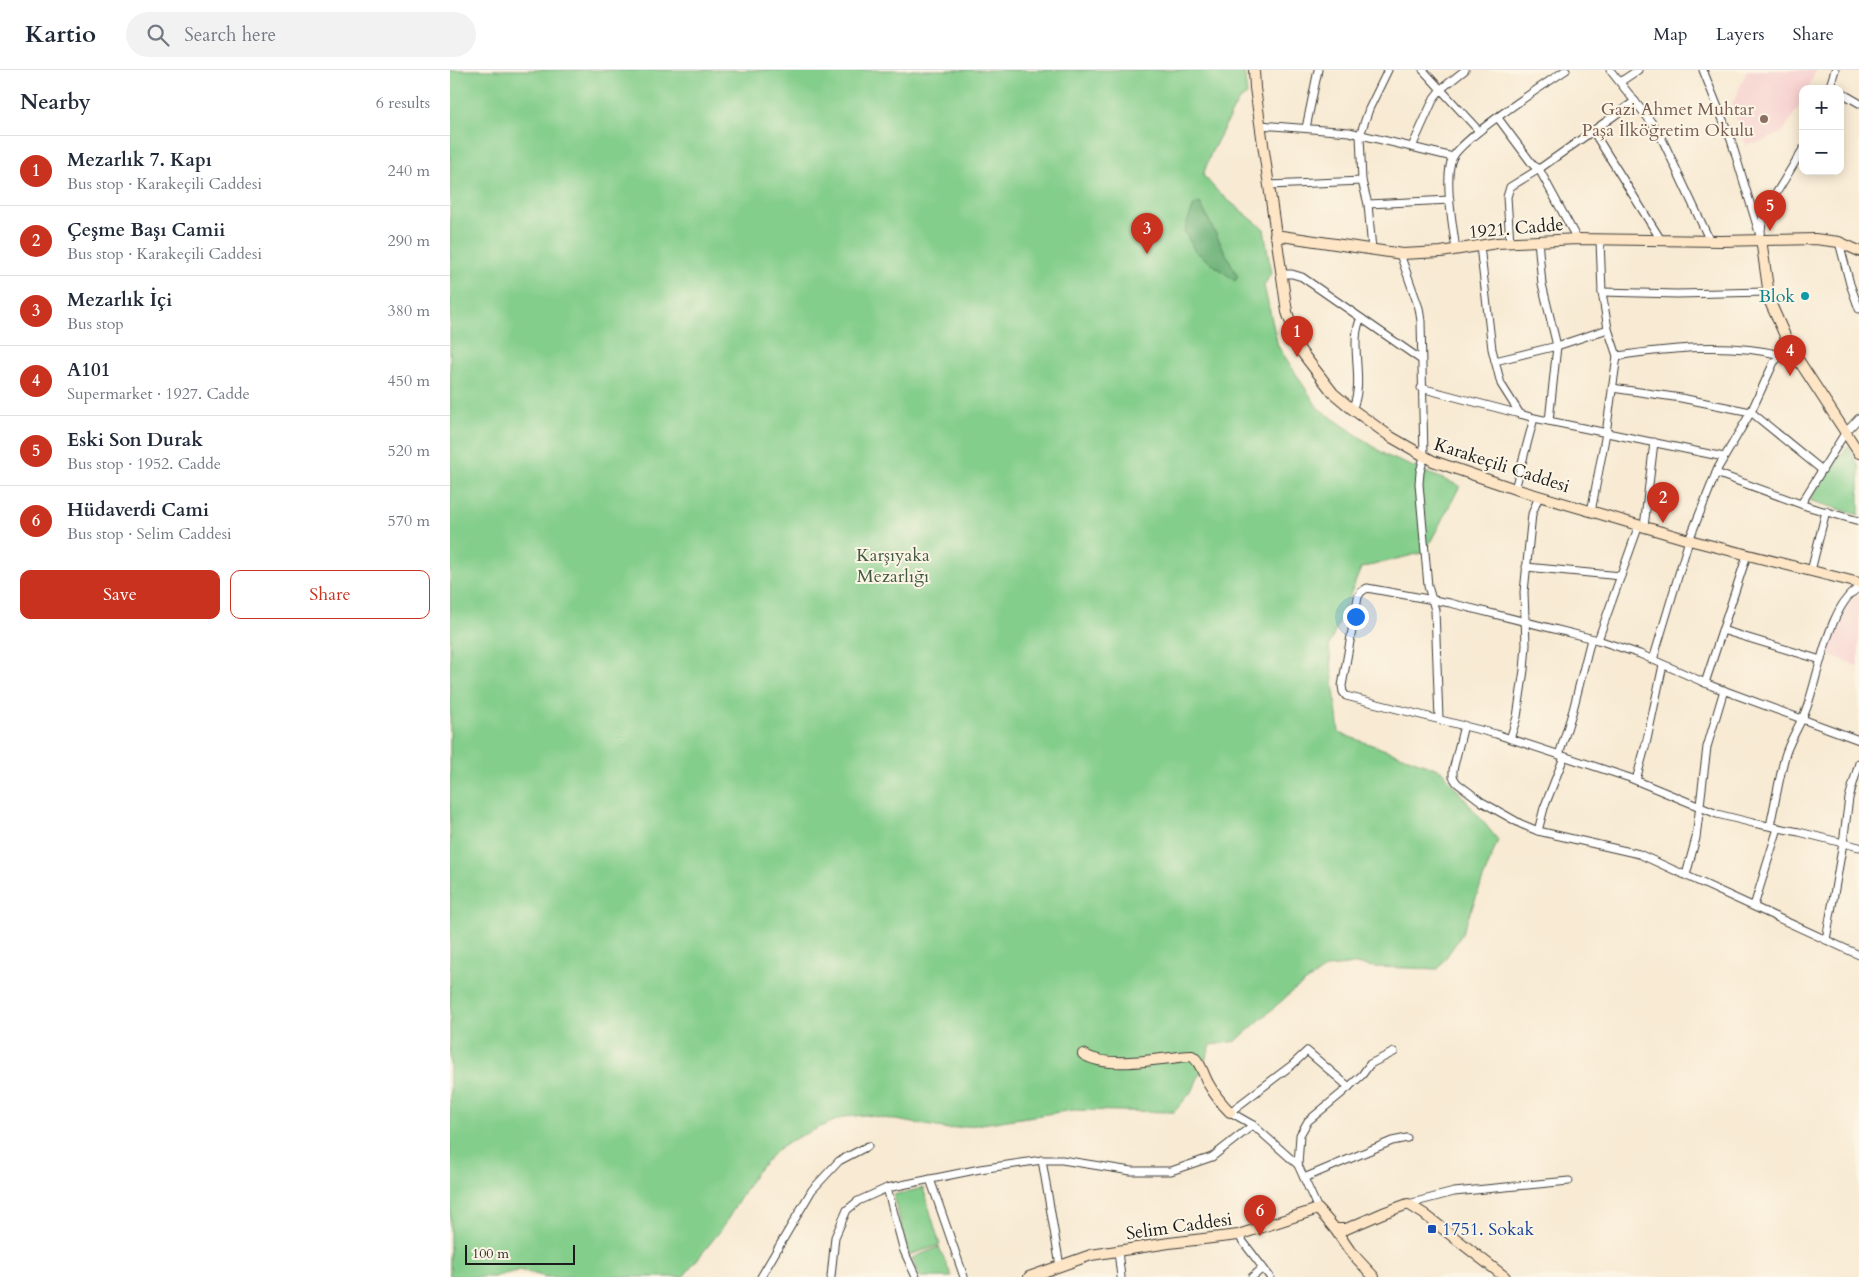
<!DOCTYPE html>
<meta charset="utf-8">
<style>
:root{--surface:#fff;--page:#f2f2f3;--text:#1f2937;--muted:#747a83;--line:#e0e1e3;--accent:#c8321e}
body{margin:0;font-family:Cardo,serif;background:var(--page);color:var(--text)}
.controls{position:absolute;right:15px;top:15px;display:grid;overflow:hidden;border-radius:10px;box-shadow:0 2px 12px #0003}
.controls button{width:45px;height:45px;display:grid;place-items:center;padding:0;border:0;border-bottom:1px solid var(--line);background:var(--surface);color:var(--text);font:25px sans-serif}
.scale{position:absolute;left:15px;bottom:12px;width:110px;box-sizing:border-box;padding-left:5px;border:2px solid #1c1c1c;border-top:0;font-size:14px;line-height:18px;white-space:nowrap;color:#1c1c1c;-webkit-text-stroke:4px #fcf5e5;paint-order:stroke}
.you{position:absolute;left:905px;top:546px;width:18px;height:18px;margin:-12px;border:4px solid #fff;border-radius:50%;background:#1a73e8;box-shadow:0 0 0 8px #1a73e833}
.badge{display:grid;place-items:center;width:32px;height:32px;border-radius:50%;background:var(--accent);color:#fff;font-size:16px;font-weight:700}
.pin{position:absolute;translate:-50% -41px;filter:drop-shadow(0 1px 2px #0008)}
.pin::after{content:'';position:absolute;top:26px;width:18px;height:15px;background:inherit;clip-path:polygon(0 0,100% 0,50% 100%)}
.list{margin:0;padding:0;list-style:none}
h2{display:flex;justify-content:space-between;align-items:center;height:65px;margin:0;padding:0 20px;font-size:21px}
h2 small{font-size:16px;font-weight:400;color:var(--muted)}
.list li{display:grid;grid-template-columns:32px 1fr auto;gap:15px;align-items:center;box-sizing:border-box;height:70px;padding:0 20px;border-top:1px solid var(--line)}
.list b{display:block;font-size:19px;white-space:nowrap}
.list p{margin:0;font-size:16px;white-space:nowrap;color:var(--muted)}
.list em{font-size:16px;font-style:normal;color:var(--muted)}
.actions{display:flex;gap:10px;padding:15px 20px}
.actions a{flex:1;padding:11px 0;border:1px solid var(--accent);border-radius:10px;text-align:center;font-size:18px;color:var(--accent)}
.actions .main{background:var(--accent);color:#fff}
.icon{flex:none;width:28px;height:28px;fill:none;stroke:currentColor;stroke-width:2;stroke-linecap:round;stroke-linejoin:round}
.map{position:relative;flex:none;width:1409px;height:1207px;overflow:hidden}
header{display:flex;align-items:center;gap:30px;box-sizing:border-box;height:70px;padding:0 25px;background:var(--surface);border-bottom:1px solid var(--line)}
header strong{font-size:24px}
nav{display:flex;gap:28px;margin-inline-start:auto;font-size:18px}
.search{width:350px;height:45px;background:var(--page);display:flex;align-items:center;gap:12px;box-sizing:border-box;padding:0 18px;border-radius:28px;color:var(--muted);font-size:19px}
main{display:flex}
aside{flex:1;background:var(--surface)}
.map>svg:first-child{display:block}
.built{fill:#f7d0cf}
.green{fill:#84ce8b;stroke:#507554}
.forest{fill:#6bb177;stroke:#44664a}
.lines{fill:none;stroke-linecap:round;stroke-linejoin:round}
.street-casing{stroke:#3d3b37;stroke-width:9}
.secondary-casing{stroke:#3d3b37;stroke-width:12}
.street{stroke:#fff;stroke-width:7}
.secondary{stroke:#fde5c5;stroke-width:10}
.education-dot{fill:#8d6e63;stroke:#fcf5e5;stroke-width:2}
.culture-dot{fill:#0f9aa8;stroke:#fcf5e5;stroke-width:2}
.transit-dot{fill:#1a4fb4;stroke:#fcf5e5;stroke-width:2}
.labels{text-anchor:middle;stroke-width:4;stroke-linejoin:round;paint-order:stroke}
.education-label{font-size:18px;fill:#785e54;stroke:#fcf5e5;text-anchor:end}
.street-label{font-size:18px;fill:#1c1c1c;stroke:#fcf5e5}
.culture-label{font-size:18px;fill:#0d838f;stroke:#fcf5e5;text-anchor:end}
.park-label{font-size:18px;fill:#405a43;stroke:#fcf5e5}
.transit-label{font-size:18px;fill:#164399;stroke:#fcf5e5;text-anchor:start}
</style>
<header>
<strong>Kartio</strong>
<div class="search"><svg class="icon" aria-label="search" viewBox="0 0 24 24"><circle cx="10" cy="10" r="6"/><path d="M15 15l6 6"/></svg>Search here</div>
<nav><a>Map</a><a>Layers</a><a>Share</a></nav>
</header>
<main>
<aside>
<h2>Nearby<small>6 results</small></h2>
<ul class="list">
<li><span class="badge">1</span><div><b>Mezarlık 7. Kapı</b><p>Bus stop · Karakeçili Caddesi</p></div><em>240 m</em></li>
<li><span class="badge">2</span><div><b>Çeşme Başı Camii</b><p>Bus stop · Karakeçili Caddesi</p></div><em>290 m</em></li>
<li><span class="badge">3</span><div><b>Mezarlık İçi</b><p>Bus stop</p></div><em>380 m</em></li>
<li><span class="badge">4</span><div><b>A101</b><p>Supermarket · 1927. Cadde</p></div><em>450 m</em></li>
<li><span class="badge">5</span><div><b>Eski Son Durak</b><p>Bus stop · 1952. Cadde</p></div><em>520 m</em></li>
<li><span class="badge">6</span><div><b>Hüdaverdi Cami</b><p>Bus stop · Selim Caddesi</p></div><em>570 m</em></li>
</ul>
<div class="actions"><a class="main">Save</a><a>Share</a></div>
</aside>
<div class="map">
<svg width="1409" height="1207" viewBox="0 0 1409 1207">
<rect width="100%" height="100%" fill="#fcf5e5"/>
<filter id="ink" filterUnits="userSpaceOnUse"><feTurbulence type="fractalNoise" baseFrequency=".02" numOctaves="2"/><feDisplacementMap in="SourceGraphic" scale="10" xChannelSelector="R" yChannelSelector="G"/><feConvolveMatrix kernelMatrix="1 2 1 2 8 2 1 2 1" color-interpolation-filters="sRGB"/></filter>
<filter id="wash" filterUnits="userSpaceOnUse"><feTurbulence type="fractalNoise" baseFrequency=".0096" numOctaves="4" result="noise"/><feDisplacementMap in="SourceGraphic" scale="20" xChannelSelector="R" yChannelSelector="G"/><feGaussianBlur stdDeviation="1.12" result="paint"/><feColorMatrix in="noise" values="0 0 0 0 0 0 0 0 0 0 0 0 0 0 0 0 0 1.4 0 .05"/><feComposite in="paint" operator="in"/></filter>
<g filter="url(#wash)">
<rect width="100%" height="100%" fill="#f8ead3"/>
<g class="built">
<path d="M 1297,0 L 1366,0 L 1358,19 L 1353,19 L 1353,30 L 1332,63 L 1308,73 L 1296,75 L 1282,35 Z"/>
<path d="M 1405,526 L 1409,527 L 1409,597 L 1377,583 L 1394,539 Z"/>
</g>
<g class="green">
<path d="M 0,0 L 794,0 L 797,25 L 788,31 L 761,83 L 753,105 L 769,123 L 814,159 L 821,203 L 814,216 L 828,276 L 868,338 L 937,386 L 1010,416 L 975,482 L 911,498 L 879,576 L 889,663 L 991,700 L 1048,770 L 1012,864 L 988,899 L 925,897 L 905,894 L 878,897 L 844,920 L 786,971 L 761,975 L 743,1020 L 724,1042 L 623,1040 L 499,1059 L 416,1045 L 393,1047 L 348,1067 L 328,1079 L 306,1102 L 271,1160 L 233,1207 L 96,1207 L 70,1200 L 43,1207 L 0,1207 Z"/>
<path d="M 1398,376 L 1409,397 L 1409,445 L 1359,430 Z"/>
<path d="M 473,1118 L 490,1175 L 459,1185 L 443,1125 Z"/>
<path d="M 489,1177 L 502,1207 L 470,1207 L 462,1188 Z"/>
</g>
<path class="forest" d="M 750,133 L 788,207 L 785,211 L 745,181 L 734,161 L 744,135 Z"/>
</g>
<g filter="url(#ink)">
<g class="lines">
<g class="street-casing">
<g id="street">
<path d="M 973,0 L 1029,61"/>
<path d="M 1160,0 L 1202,53 L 1213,71 L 1260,171"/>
<path d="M 1253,0 L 1281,70 L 1311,169"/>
<path d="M 1170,12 L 1188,0"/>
<path d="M 1379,19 L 1385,0"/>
<path d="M 1390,22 L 1409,33"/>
<path d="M 1048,48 L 1083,95 L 1089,99 L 1127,169"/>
<path d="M 810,55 L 899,62 L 1003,87"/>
<path d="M 856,58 L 868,0"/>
<path d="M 1143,61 L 1211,170"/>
<path d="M 962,77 L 984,28 L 991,19 L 1015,0"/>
<path d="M 819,115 L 912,111"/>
<path d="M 918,134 L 1000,130"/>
<path d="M 1311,161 L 1313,145 L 1353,79"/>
<path d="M 1088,170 L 1092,214 L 1107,276 L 1099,351"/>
<path d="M 1389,172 L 1400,214 L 1409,239"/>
<path d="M 1060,173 L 1057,127 L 1060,117 L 1089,99 L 1185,31"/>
<path d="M 1030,176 L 1042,279 L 1051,314 L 1070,344 L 1084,348 L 1065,419"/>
<path d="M 922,180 L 918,134 L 912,111 L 910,65 L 919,39 L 938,0"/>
<path d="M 1006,180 C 1003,157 994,109 1002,89 C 1010,69 1095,14 1116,0"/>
<path d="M 950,184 L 969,238 L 971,251 L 974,387 L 970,402 L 969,414 L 978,516 L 985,540 L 989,649"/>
<path d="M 831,204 L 842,204 L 852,207 L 970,289"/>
<path d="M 1152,222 L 1227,224 L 1317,222"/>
<path d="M 1167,286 C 1221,278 1278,272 1332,285"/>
<path d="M 1045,291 L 1107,276 L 1158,259"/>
<path d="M 971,318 L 1070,344"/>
<path d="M 1162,318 L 1231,328 L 1301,342 L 1372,400"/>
<path d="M 902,339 C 916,312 898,273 911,248"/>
<path d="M 1084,348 L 1274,387"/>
<path d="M 1266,403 L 1359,437 L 1409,451"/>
<path d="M 1351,434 L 1395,363 L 1409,348"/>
<path d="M 1141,442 L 1156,363 L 1167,286 L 1158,259 L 1152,222 L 1150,170"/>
<path d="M 1194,457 L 1204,372"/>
<path d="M 1076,497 L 1171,506"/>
<path d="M 1361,501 L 1376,441"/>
<path d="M 1272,560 L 1371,590"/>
<path d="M 1148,570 L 1189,455"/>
<path d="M 1203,590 L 1239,470 L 1268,398 L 1301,342 L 1324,292 L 1340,277"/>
<path d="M 1255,613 L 1297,485"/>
<path d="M 1014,655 L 1003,700 L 1003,707 L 1007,713 L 1032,732 L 1071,754 L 1088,761 L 1189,784 L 1409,885"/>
<path d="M 1060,669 L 1067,647 L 1074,600 L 1076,575 L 1074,522 L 1082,444 L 1089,426"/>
<path d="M 1409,670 L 1262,616 L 1190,584 L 1148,570 L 1000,533 L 917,518 L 911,522 L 908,527 L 892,616 L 893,622 L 896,626 L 1046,664 L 1180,708 L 1267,744 L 1303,753 L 1349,762 L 1409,777"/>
<path d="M 1109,685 L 1123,640 L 1141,569"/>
<path d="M 1186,710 L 1196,674 L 1213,595"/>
<path d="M 1320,756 C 1325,733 1329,709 1335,686 C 1340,669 1351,654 1357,637 C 1368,607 1380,532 1409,518"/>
<path d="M 1088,761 L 1094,738 L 1114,687"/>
<path d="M 1236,805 L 1246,768 L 1257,677 L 1274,620"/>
<path d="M 1304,836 L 1328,758"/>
<path d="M 1376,870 L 1393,773 L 1399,728 L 1409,693"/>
<path d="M 592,1090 L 610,1196"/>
<path d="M 848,1095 L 803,1055 L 780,1042 L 842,995 L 857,981 L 899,1017"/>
<path d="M 854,1108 L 942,1071 L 957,1068"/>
<path d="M 480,1109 L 514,1207"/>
<path d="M 437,1118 L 454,1181 L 466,1207"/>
<path d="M 958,1134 L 1004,1122 L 1119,1111"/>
<path d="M 868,1139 L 848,1095 L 850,1065 L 858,1051 L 892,1023 L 912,1005 L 920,994 L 944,982"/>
<path d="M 788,1165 L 820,1207"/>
<path d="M 668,1181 L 671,1207"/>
<path d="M 311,1207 L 362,1120 L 389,1091 L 418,1076"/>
<path d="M 381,1207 L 385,1167 L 397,1140 L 408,1131 L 437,1118 L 530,1099 L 592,1090 L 612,1090 L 681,1101 L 721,1101 L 762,1087 L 803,1055"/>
<path d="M 802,1207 L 813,1198"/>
</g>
</g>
<g class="secondary-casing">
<g id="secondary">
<path d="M 804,0 L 805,18 L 837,242 L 850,280 L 883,323 L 902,339 L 941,367 L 983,391 L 1065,419 L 1239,470 L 1409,513"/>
<path d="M 825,165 L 952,184 L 991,182 L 1047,173 L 1127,169 L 1271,171 L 1365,169 L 1389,172 L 1409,181"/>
<path d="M 1311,169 L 1320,232 L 1340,277 L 1409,383"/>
<path d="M 633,984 C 660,1001 712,987 742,986 C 751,992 753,1004 758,1013 C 764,1024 771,1033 780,1042"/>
<path d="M 885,1159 L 896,1159 L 933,1143 L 958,1134 L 974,1144 L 1055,1207"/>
<path d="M 579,1207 L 641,1185 L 719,1173 L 788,1165 L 868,1139 L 885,1159 L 900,1181 L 924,1207"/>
</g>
</g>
<use href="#street" class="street"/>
<use href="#secondary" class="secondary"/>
</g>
</g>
<circle class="education-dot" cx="1314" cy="49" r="5"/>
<circle class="culture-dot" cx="1355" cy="226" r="5"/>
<rect class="transit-dot" x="977" y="1154" width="10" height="10" rx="2.5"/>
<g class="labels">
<g class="education-label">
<text x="1304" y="45">Gazi Ahmet Muhtar<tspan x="1304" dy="21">Paşa İlköğretim Okulu</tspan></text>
</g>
<g class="street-label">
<text transform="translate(1066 158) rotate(-5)" y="6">1921. Cadde</text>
<text transform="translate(1052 395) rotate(18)" y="6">Karakeçili Caddesi</text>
<text transform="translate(729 1156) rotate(-8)" y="6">Selim Caddesi</text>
</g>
<g class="culture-label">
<text x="1345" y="232">Blok</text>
</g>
<g class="park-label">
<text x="443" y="491">Karşıyaka<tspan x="443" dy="21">Mezarlığı</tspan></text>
</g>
<g class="transit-label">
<text x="992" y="1165">1751. Sokak</text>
</g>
</g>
</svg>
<div class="controls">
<button>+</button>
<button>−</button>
</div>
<div class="scale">100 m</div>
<div class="you"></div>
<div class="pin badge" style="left:847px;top:287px">1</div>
<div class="pin badge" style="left:1213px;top:453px">2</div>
<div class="pin badge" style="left:697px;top:184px">3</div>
<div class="pin badge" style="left:1340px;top:306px">4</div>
<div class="pin badge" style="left:1320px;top:161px">5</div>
<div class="pin badge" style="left:810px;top:1166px">6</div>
</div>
</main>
